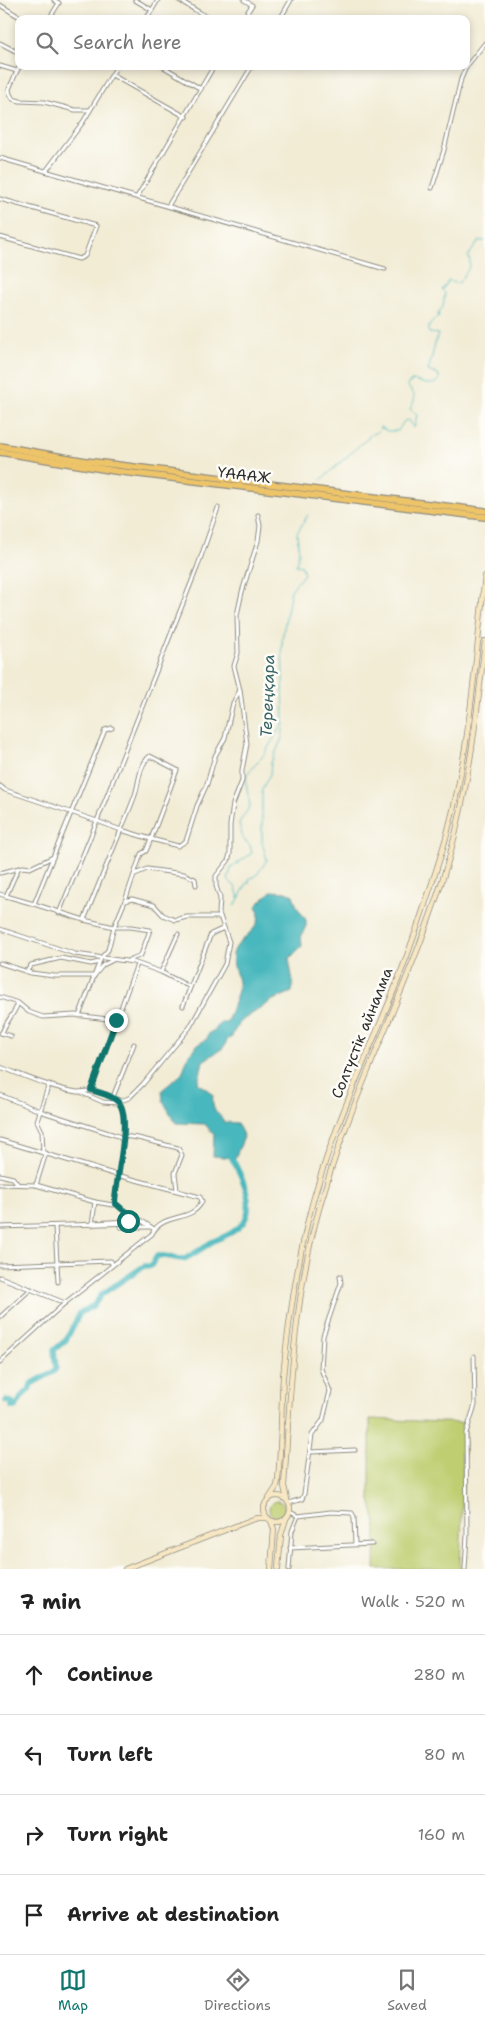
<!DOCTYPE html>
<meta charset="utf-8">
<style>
:root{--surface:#fff;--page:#f6f6f6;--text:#222;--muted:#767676;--line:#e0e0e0;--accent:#0f766e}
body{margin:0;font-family:"Shantell Sans",sans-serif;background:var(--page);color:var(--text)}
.stop{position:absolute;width:15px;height:15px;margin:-11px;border:4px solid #0f766e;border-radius:50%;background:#fff}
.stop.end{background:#0f766e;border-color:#fff;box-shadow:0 1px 5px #0008}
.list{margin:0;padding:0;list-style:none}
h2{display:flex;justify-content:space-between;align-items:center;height:65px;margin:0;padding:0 20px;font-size:21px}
h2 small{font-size:16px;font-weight:400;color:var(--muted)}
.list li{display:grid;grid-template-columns:32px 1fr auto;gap:15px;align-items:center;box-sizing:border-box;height:80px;padding:0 20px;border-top:1px solid var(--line)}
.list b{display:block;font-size:19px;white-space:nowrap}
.list em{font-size:16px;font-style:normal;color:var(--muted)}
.icon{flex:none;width:28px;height:28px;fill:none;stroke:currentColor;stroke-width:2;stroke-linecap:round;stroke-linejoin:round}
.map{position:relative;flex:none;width:485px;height:1569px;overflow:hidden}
.search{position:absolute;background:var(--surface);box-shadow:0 2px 8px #0003;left:15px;right:15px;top:15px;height:55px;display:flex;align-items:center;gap:12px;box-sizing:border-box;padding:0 18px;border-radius:10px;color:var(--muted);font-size:19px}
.sheet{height:385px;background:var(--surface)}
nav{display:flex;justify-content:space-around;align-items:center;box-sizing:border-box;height:70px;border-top:1px solid var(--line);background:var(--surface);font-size:14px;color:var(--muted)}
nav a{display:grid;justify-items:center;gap:2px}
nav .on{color:var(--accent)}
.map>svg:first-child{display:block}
.green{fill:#bece70;stroke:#747c4e}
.water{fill:#48b8be;stroke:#3a7274}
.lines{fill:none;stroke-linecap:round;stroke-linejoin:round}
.stream{stroke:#48b8be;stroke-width:1}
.river{stroke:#48b8be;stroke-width:5.5}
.street-casing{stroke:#8e8c80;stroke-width:5}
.secondary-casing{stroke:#8e8c80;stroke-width:6}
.highway-casing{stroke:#8e8c80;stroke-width:8}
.street{stroke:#fff;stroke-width:3}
.secondary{stroke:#f8e7c3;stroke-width:4.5}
.highway{stroke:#eec469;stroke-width:5.5}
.route{stroke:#0f766e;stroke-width:6}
.labels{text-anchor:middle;stroke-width:5;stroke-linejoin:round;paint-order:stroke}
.street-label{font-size:15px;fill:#2b2b2b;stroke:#fdfcf7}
.water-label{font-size:16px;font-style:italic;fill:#376366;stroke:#fdfcf7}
</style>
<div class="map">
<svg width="485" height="1569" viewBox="0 0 485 1569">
<rect width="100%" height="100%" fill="#fdfcf7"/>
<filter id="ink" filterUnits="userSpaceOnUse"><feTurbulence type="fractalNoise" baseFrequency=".02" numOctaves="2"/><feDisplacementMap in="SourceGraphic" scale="10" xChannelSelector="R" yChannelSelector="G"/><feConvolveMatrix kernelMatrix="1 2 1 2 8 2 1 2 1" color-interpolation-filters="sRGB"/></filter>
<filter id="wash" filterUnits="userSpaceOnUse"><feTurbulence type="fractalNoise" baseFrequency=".0096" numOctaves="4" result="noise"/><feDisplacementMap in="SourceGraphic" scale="20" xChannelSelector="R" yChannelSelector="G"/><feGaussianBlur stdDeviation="1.12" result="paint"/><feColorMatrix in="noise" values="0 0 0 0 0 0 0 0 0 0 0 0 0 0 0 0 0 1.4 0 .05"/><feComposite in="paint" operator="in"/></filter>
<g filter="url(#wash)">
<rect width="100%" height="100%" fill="#f2ecd5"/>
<g class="green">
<path d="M 370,1419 L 465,1423 L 460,1569 L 375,1569 L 376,1523 L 370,1500 Z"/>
<circle cx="277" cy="1509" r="8"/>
</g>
<path class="water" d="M 271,891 L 286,892 L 293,895 L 297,907 L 306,920 L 306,926 L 301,936 L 302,946 L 289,959 L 293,982 L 292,992 L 273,1000 L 241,1021 L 233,1033 L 232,1037 L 228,1039 L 223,1048 L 203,1061 L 198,1083 L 213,1094 C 211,1114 218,1109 224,1122 L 237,1123 L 244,1137 L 235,1158 L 213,1156 L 214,1135 L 205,1124 L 176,1123 L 163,1101 L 162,1090 L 182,1074 L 189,1054 L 194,1050 L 197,1045 L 207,1039 L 209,1033 L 215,1030 L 221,1022 L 227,1022 C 231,1011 236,1000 238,989 C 240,976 229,962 234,951 C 241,935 268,927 256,906 Z"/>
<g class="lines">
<g class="stream">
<path d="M 485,118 L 485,123"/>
<path d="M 321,480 L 372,434 L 379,431 L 380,427 L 387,431 L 398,431 L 404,421 L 409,420 L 414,428 L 417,415 L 410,409 C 418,395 414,396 407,385 L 413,380 C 422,383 431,387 439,381 L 439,375 L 428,371 C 432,358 434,346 438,334 L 429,333 C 427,324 432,321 439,316 L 438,313 L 443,307 L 445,293 L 442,290 L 449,280 L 454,283 L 459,283 C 464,273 474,267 468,256 L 479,241 L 485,241"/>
<path d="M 239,898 L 235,886 L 228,880 L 231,868 L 252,853 L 250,845 L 243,839 L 239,823 L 250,806 L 246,783 L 247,774 L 263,756 L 283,723"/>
<path d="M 235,906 L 247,883 L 249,883 L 249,879 L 256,876 L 267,860 L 262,842 L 262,789 L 270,774 L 271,763 L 282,738 L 284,722 L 282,639 L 291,590 L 304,574 L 302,566 L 296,565 L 299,551 L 297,533 L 308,515"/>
</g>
<path class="river" d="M 6,1401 L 12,1402 L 12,1407 L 16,1407 L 22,1396 L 29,1390 L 31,1384 L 53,1372 L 56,1368 L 54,1350 L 66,1340 L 80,1313 L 94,1305 L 102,1294 L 144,1266 L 151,1266 L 157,1256 C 167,1254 175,1260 184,1259 C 186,1259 206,1246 210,1243 C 221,1237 234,1234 243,1223 C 258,1203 238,1169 228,1151"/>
</g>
</g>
<g filter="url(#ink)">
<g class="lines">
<g class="street-casing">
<g id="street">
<path d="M 135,0 L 152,10 L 146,19"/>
<path d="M 179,0 L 210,19"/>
<path d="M 0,5 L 23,19"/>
<path d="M 152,10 L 158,0"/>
<path d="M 49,19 L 59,3 L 54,0"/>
<path d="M 243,19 L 252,5 L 244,0"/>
<path d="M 280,19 L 291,0"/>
<path d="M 0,43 L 19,53"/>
<path d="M 0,66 L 17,71 L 20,66"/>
<path d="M 162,66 L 201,89"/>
<path d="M 17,71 L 9,89 L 10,94 L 13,99 L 20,101 L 44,102 L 75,110 L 90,110"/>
<path d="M 112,75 L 186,117"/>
<path d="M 0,158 L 385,269"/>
<path d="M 46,171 L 83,122 L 117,66"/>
<path d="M 432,188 L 444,150 L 461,79 L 466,67 L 485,43"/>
<path d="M 137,197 L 214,66"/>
<path d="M 0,199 L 96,226 L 85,256 L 79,259 L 0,237"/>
<path d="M 168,206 L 252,66"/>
<path d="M 0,786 L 5,790 L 97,821 L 197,568 L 218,508"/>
<path d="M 0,873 L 23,867 L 30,868 L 53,857 L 105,730 L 112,728"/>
<path d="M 135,874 L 147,869 L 184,874 L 195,879 L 196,885"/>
<path d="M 0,894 L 6,896 L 18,869"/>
<path d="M 6,896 L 34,904 L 53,857"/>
<path d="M 125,901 L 141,854 L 146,851 L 151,839 L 121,830 C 126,817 132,805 136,792 C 139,780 140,764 150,756 L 177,770 L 151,839 L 178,846 L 186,841 L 197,806 L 207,784 L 215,756 L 225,738 L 233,703 L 240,690"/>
<path d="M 34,904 L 84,920 L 121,830 L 97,821 L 59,913"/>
<path d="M 84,920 L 114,927 L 131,927 L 150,930 L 141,955 L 129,960"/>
<path d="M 224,928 L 219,913 L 220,898 L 216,886 L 216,876 L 228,861 L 230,854 L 230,825 L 233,804 L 242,781 L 242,770 L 247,744 L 240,690 L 234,666 L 238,653 L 237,615 L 242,592 L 258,541 L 260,526 L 258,515"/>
<path d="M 0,929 L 75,954 L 133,962 L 161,972 L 190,987"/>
<path d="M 0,963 L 31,973 L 54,976 L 94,976 L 103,965 L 113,960"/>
<path d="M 27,971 L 31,965 L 61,958 L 91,964 L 99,962"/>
<path d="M 161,972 L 178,934"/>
<path d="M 0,997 L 18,1003 C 14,1015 6,1021 2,1033"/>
<path d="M 18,1003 L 29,1012 L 43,1017 L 75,1015 L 116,1020"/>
<path d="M 79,1016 L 101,958 L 108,950 L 114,927 L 125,901 L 132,899 L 154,905 L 163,915 L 175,920 L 187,917 L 220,917"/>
<path d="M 1,1033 L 11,1036"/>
<path d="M 134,1044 L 113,1097 L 120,1101 L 129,1098 L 143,1084 L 190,1027 L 225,964 L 229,942 L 224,928 L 211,934 L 183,1006"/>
<path d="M 0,1067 C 25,1076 51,1088 77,1092 C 81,1092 85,1091 88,1091 C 97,1090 114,1096 120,1103 C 127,1113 123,1152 120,1164 C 118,1173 116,1201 113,1205 L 95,1202 L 36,1185 L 0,1184"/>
<path d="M 91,1090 L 137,964"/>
<path d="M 80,1092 L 103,1102 L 119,1103"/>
<path d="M 0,1095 L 40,1111 L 118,1136 L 123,1141"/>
<path d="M 123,1136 L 138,1138 L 178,1148 L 182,1155 L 175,1173 L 177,1190"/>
<path d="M 0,1140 L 117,1175 L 200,1197 L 202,1201 C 193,1223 162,1212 152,1234 L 65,1303 L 0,1362"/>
<path d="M 43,1153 L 42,1131 L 37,1121 L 49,1084"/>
<path d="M 0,1175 L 13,1178 L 17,1183"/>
<path d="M 36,1185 L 46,1153"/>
<path d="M 115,1203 L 122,1209 L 136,1216"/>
<path d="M 92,1223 L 128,1221 L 136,1217"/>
<path d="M 126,1223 L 121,1227 L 151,1227"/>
<path d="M 92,1225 L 95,1202"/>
<path d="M 55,1226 L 58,1282"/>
<path d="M 0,1227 L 136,1223 L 136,1217 L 154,1229"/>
<path d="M 0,1265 L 111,1261 L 112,1264"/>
<path d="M 0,1277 L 65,1303"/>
<path d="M 0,1317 L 31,1289"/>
<path d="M 310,1452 L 355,1450"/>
<path d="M 289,1503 L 302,1499 L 304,1494 L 312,1435 L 323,1420 L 330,1391 L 321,1369 L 323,1336 L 341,1283 L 340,1276"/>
<path d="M 298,1516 L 331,1512 L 352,1513 L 354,1517 L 355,1544"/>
<path d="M 290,1548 L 372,1544"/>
<path d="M 289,1569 L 292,1531 L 298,1516 L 290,1512"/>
<path d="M 465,1569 L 467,1535 L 466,1433 L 475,1405 L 474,1356"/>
</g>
</g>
<g class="secondary-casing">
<g id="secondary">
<circle cx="277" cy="1509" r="13"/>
<path d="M 268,1500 L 277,1486 L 278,1480 C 281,1446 281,1411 283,1377 C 288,1324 296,1272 308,1220 C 327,1143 360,1072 390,1000 C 409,953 425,906 440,858 C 469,767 474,670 485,576"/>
<path d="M 287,1500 L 284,1486 C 290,1398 293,1310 315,1224 C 347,1098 413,983 449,858 C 469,787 477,714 485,641"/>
<path d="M 271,1521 L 274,1529 L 271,1569"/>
<path d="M 125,1569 L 251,1520 L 258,1518 L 268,1518"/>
<path d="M 278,1569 L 281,1535 L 286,1519"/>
</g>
</g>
<g class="highway-casing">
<g id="highway">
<path d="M 0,446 L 86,461 L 485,511"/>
<path d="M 0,452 L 115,471 L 485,517"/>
</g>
</g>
<use href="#street" class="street"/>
<use href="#secondary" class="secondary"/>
<use href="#highway" class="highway"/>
</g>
</g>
<g class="lines" filter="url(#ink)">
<path class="route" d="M 116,1020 L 91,1090 C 100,1093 113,1095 119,1103 C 132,1119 115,1181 115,1203 L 122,1209 L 136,1217 L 128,1221"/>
</g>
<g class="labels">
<g class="street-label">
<text transform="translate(244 475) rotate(7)" y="5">ҮАААЖ</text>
<text transform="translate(362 1033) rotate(-68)" y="5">Солтүстік айналма</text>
</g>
<g class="water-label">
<text transform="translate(267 696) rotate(-88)" y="6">Тереңқара</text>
</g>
</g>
</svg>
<div class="stop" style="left:128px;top:1221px"></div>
<div class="stop end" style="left:116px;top:1020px"></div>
<div class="search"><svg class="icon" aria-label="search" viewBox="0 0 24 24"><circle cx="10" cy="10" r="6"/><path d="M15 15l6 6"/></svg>Search here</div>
</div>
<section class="sheet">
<h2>7 min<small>Walk · 520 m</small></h2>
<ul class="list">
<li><svg class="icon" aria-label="ahead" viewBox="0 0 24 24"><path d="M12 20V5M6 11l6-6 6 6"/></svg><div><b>Continue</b></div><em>280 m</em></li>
<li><svg class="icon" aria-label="left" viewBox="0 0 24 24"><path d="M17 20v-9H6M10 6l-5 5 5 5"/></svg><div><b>Turn left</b></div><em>80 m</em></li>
<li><svg class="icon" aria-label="right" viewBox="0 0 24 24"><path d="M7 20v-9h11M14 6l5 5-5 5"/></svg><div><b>Turn right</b></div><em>160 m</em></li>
<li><svg class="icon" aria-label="arrive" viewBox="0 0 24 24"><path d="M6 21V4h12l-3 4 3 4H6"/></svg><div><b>Arrive at destination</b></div></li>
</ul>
</section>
<nav>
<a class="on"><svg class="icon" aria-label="map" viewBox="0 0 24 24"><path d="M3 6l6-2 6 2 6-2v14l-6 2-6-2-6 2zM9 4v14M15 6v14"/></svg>Map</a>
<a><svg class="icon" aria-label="directions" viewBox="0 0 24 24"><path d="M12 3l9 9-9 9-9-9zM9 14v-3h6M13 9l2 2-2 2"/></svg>Directions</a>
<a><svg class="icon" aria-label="saved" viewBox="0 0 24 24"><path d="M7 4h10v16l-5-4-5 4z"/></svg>Saved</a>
</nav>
